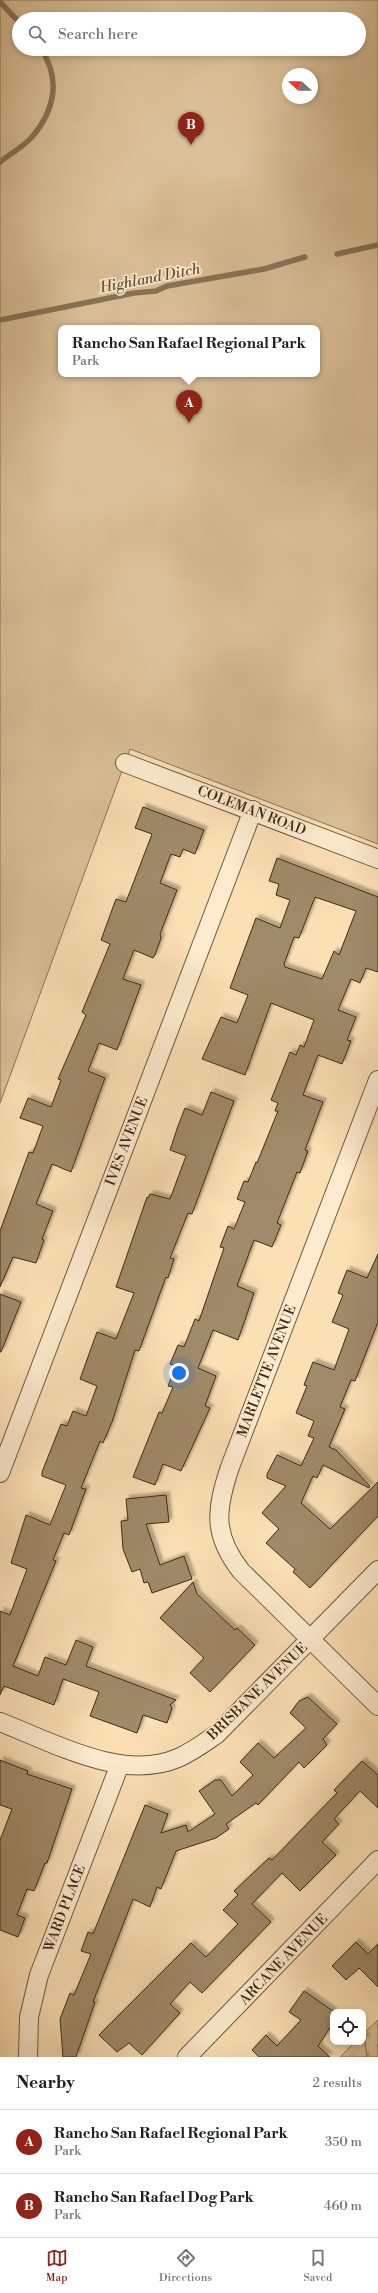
<!DOCTYPE html>
<style>
:root{--surface:#fff;--page:#f6f6f6;--text:#202124;--muted:#757577;--line:#e0e0e0;--accent:#8f2418}
body{margin:0;font-family:"Libre Bodoni",serif;background:var(--page);color:var(--text)}
.controls{position:absolute;right:12px;bottom:12px;display:grid;overflow:hidden;border-radius:8px;box-shadow:0 2px 6px #0003}
.controls button{width:36px;height:36px;display:grid;place-items:center;padding:0;border:0;border-bottom:1px solid var(--line);background:var(--surface);color:var(--text);font:20px sans-serif}
.compass{position:absolute;left:282px;top:68px;width:36px;height:36px;border-radius:50%;background:var(--surface);box-shadow:0 2px 6px #0003;rotate:291deg}
.you{position:absolute;left:179px;top:1373px;width:14px;height:14px;margin:-10px;border:3px solid #fff;border-radius:50%;background:#1a73e8;box-shadow:0 0 0 6px #1a73e833}
.badge{display:grid;place-items:center;width:26px;height:26px;border-radius:50%;background:var(--accent);color:#fff;font-size:13px;font-weight:700}
.pin{position:absolute;translate:-50% -33px;filter:drop-shadow(0 1px 2px #0008)}
.pin::after{content:'';position:absolute;top:21px;width:14px;height:12px;background:inherit;clip-path:polygon(0 0,100% 0,50% 100%)}
.popup{position:absolute;left:58px;top:325px;width:262px;height:52px;box-sizing:border-box;display:grid;place-content:center;border-radius:8px;background:var(--surface);filter:drop-shadow(0 1px 3px #0005);font-size:13px;white-space:nowrap;color:var(--muted)}
.popup b{font-size:15px;color:var(--text)}
.popup::after{content:'';position:absolute;left:50%;top:100%;margin-left:-8px;border:8px solid transparent;border-top-color:var(--surface)}
.list{margin:0;padding:0;list-style:none}
h2{display:flex;justify-content:space-between;align-items:center;height:52px;margin:0;padding:0 16px;font-size:17px}
h2 small{font-size:13px;font-weight:400;color:var(--muted)}
.list li{display:grid;grid-template-columns:26px 1fr auto;gap:12px;align-items:center;box-sizing:border-box;height:64px;padding:0 16px;border-top:1px solid var(--line)}
.list b{display:block;font-size:15px;white-space:nowrap}
.list p{margin:0;font-size:13px;white-space:nowrap;color:var(--muted)}
.list em{font-size:13px;font-style:normal;color:var(--muted)}
.icon{flex:none;width:22px;height:22px;fill:none;stroke:currentColor;stroke-width:2;stroke-linecap:round;stroke-linejoin:round}
.map{position:relative;flex:none;width:378px;height:2057px;overflow:hidden}
.search{position:absolute;background:var(--surface);box-shadow:0 2px 6px #0003;left:12px;right:12px;top:12px;height:44px;display:flex;align-items:center;gap:10px;box-sizing:border-box;padding:0 14px;border-radius:22px;color:var(--muted);font-size:15px}
.sheet{height:180px;background:var(--surface)}
nav{display:flex;justify-content:space-around;align-items:center;box-sizing:border-box;height:56px;border-top:1px solid var(--line);background:var(--surface);font-size:11px;color:var(--muted)}
nav a{display:grid;justify-items:center;gap:2px}
nav .on{color:var(--accent)}
.map>svg:first-child{display:block}
.grass{fill:url(#grass-tufts);stroke:#8c7658}
.forest{fill:url(#forest-firs);stroke:#8c7658}
.park{fill:#dbc199;stroke:#8c7658;fill-rule:evenodd}
.lines{fill:none;stroke-linecap:round;stroke-linejoin:round}
.stream{stroke:#887356;stroke-width:5.5}
.building{fill:#9f8a69;stroke:#3c2c18;fill-rule:evenodd;filter:url(#shadow)}
.minor-casing{stroke:#6c593f;stroke-width:20}
.minor{stroke:#fcebce;stroke-width:18}
.labels{text-anchor:middle;stroke-width:3.5;stroke-linejoin:round;paint-order:stroke}
.street-label{font-size:14px;fill:#3c2c18;stroke:#fcebce}
.water-label{font-size:15px;font-style:italic;fill:#625037;stroke:#fcebce}
</style>
<div class="map">
<svg width="378" height="2057" viewBox="0 0 378 2057">
<defs>
<pattern id="grass-tufts" width="24" height="20" patternUnits="userSpaceOnUse"><rect width="24" height="20" fill="#dbc199"/><path d="M3 7l-1-3M5 7V3M7 7l1-3M15 17l-1-3M17 17v-4M19 17l1-3" fill="none" stroke="#bda683"/></pattern>
<pattern id="forest-firs" width="22" height="20" patternUnits="userSpaceOnUse"><rect width="22" height="20" fill="#dbc199"/><path d="M5 1l3.5 6h-7zM16 11l3.5 6h-7z" fill="#bda683"/></pattern>
<filter id="shadow"><feDropShadow dx="3.5" dy="-3.5" stdDeviation="1" flood-color="#0004"/></filter>
</defs>
<rect width="100%" height="100%" fill="#fbe0b4"/>
<filter id="stains"><feTurbulence type="fractalNoise" baseFrequency=".005" numOctaves="4"/><feColorMatrix values="0 0 0 0 .2 0 0 0 0 .09 0 0 0 0 .02 0 0 0 .5 -.17"/></filter>
<radialGradient id="worn" r=".72"><stop offset=".6" stop-color="#630" stop-opacity="0"/><stop offset="1" stop-color="#630" stop-opacity=".3"/></radialGradient>
<path class="grass" d="M 364,2033 L 367,2057 L 340,2057 L 355,2042 L 363,2042 Z"/>
<path class="forest" d="M 378,2020 L 378,2057 L 367,2057 L 364,2033 Z"/>
<path class="park" d="M 0,0 L 378,0 L 378,844 L 130,749 L 0,1103 ZM 19,19 L 359,19 L 359,49 L 19,49 ZM 288,74 L 312,74 L 312,98 L 288,98 ZM 61,328 L 317,328 L 317,374 L 61,374 Z"/>
<g class="lines">
<g class="stream">
<path d="M 0,2 L 19,22"/>
<path d="M 0,162 C 10,154 23,147 32,137 C 55,110 61,79 41,49"/>
<path d="M 337,254 L 378,245"/>
<path d="M 0,320 L 134,293 L 156,291 L 167,286 L 264,269 L 305,257"/>
</g>
</g>
<g class="building">
<path d="M 143,807 L 204,830 L 195,854 L 183,849 L 180,857 L 171,854 L 160,883 L 177,890 L 160,934 L 161,938 L 155,955 L 153,958 L 134,950 L 123,979 L 141,985 L 117,1050 L 99,1043 L 88,1071 L 105,1078 L 71,1172 L 52,1164 L 36,1204 L 53,1211 L 42,1239 L 44,1240 L 36,1263 L 13,1257 L 0,1287 L 0,1231 L 29,1152 L 33,1153 L 43,1126 L 20,1118 L 28,1098 L 51,1107 L 61,1080 L 58,1079 L 86,1015 L 82,1012 L 110,944 L 101,940 L 116,899 L 126,902 L 152,834 L 135,828 Z"/>
<path d="M 277,858 L 378,897 L 378,972 L 366,968 L 360,983 L 351,979 L 338,1010 L 356,1017 L 347,1040 L 351,1041 L 342,1064 L 318,1055 L 303,1095 L 323,1102 L 305,1150 L 308,1151 L 300,1173 L 297,1172 L 277,1223 L 281,1225 L 272,1247 L 254,1240 L 237,1286 L 254,1293 L 245,1320 L 238,1340 L 213,1330 L 198,1368 L 216,1376 L 205,1406 L 210,1408 L 181,1471 L 163,1464 L 155,1485 L 133,1477 L 159,1412 L 162,1413 L 173,1387 L 168,1386 L 176,1366 L 170,1364 L 178,1345 L 184,1347 L 195,1319 L 199,1321 L 224,1248 L 220,1247 L 228,1226 L 234,1229 L 245,1202 L 237,1199 L 244,1181 L 248,1182 L 256,1162 L 257,1163 L 278,1111 L 275,1111 L 278,1103 L 271,1100 L 290,1052 L 296,1055 L 300,1045 L 304,1047 L 314,1020 L 271,1003 L 245,1075 L 202,1059 L 221,1017 L 237,1023 L 248,995 L 230,988 L 256,918 L 280,928 L 290,900 L 276,895 L 279,884 L 269,881 ZM 315,897 L 356,911 L 339,955 L 334,951 L 322,979 L 285,967 L 284,964 L 294,937 L 299,938 Z"/>
<path d="M 211,1092 L 234,1101 L 192,1214 L 188,1213 L 170,1258 L 174,1259 L 168,1278 L 166,1277 L 139,1351 L 135,1350 L 112,1422 L 103,1443 L 100,1441 L 81,1488 L 86,1489 L 69,1535 L 64,1533 L 53,1560 L 56,1561 L 13,1666 L 38,1676 L 45,1657 L 66,1665 L 76,1640 L 93,1647 L 86,1666 L 176,1700 L 170,1705 L 172,1708 L 167,1723 L 143,1715 L 137,1733 L 90,1716 L 99,1692 L 63,1679 L 54,1705 L 4,1686 L 0,1695 L 0,1611 L 10,1615 L 27,1569 L 11,1563 L 26,1515 L 50,1525 L 66,1485 L 42,1476 L 42,1472 L 61,1424 L 67,1426 L 73,1411 L 86,1416 L 97,1386 L 80,1379 L 97,1332 L 116,1339 L 134,1293 L 116,1287 L 147,1197 L 148,1198 L 150,1194 L 170,1199 L 186,1156 L 170,1150 L 178,1126 L 185,1108 L 202,1115 Z"/>
<path d="M 378,1254 L 378,1322 L 355,1381 L 351,1380 L 340,1407 L 345,1409 L 329,1447 L 336,1450 L 370,1486 L 369,1488 L 323,1465 L 317,1478 L 313,1476 L 301,1503 L 330,1529 L 378,1482 L 378,1516 L 310,1588 L 293,1572 L 295,1569 L 266,1543 L 279,1529 L 262,1513 L 286,1486 L 267,1478 L 267,1474 L 277,1455 L 301,1466 L 314,1438 L 308,1436 L 314,1421 L 296,1413 L 307,1386 L 304,1385 L 313,1362 L 334,1370 L 349,1329 L 332,1322 L 343,1295 L 338,1293 L 347,1270 L 367,1278 Z"/>
<path d="M 0,1294 L 21,1302 L 1,1352 L 0,1352 Z"/>
<path d="M 166,1495 L 169,1522 L 146,1524 L 160,1565 L 184,1556 L 192,1579 L 152,1593 L 148,1582 L 144,1583 L 140,1569 L 132,1572 L 123,1549 L 121,1521 L 128,1520 L 126,1499 Z"/>
<path d="M 193,1582 L 197,1594 L 235,1630 L 237,1628 L 255,1645 L 210,1692 L 190,1673 L 204,1658 L 160,1618 Z"/>
<path d="M 308,1697 L 337,1724 L 323,1739 L 327,1745 L 304,1768 L 299,1762 L 258,1805 L 256,1803 L 226,1824 L 229,1829 L 216,1838 L 176,1851 L 161,1889 L 157,1887 L 150,1907 L 133,1899 L 93,2002 L 95,2002 L 76,2057 L 63,2057 L 60,2019 L 70,1993 L 74,1995 L 91,1954 L 81,1951 L 88,1932 L 93,1934 L 145,1805 L 168,1814 L 161,1833 L 186,1825 L 188,1832 L 215,1814 L 199,1791 L 215,1780 L 221,1780 L 232,1796 L 253,1775 L 240,1762 L 258,1743 L 274,1758 L 306,1728 L 290,1713 L 299,1701 Z"/>
<path d="M 0,1760 L 28,1771 L 27,1774 L 72,1789 L 47,1863 L 45,1863 L 34,1891 L 27,1889 L 17,1915 L 25,1918 L 18,1937 L 0,1930 L 0,1840 L 12,1809 L 0,1805 Z"/>
<path d="M 362,1761 L 378,1775 L 378,1808 L 360,1791 L 334,1819 L 339,1824 L 322,1842 L 336,1855 L 300,1891 L 282,1873 L 252,1904 L 271,1922 L 202,1993 L 190,1982 L 170,2004 L 180,2013 L 142,2055 L 129,2043 L 117,2052 L 99,2035 L 191,1943 L 206,1957 L 238,1924 L 223,1910 L 238,1895 L 234,1891 L 269,1858 L 272,1860 L 337,1793 L 334,1790 Z"/>
<path d="M 356,1942 L 368,1954 L 378,1944 L 378,1987 L 359,1968 L 346,1980 L 332,1966 Z"/>
<path d="M 304,1991 L 333,2011 L 333,2023 L 318,2046 L 330,2057 L 259,2057 L 252,2050 L 266,2035 L 277,2046 L 301,2020 L 289,2012 Z"/>
</g>
<g class="lines">
<g class="minor-casing">
<g id="minor">
<path d="M 125,763 L 378,859"/>
<path d="M 378,1080 L 230,1467 C 216,1509 212,1534 241,1571 L 378,1706"/>
<path d="M 0,1473 L 253,810"/>
<path d="M 0,1722 C 52,1742 122,1782 178,1758 C 192,1752 204,1743 217,1734 L 378,1570"/>
<path d="M 28,2057 L 29,2017 L 39,1975 L 120,1764"/>
<path d="M 187,2057 L 378,1860"/>
</g>
</g>
<use href="#minor" class="minor"/>
</g>
<g class="labels">
<g class="street-label">
<text transform="translate(252 810) rotate(21)" y="5">COLEMAN ROAD</text>
<text transform="translate(126 1141) rotate(-69)" y="5">IVES AVENUE</text>
<text transform="translate(266 1371) rotate(-69)" y="5">MARLETTE AVENUE</text>
<text transform="translate(257 1691) rotate(-44)" y="5">BRISBANE AVENUE</text>
<text transform="translate(64 1908) rotate(-69)" y="5">WARD PLACE</text>
<text transform="translate(283 1959) rotate(-46)" y="5">ARCANE AVENUE</text>
</g>
<g class="water-label">
<text transform="translate(150 278) rotate(-11)" y="5">Highland Ditch</text>
</g>
</g>
<rect width="100%" height="100%" filter="url(#stains)"/>
<rect width="100%" height="100%" fill="url(#worn)"/>
</svg>
<div class="controls">
<button><svg class="icon" aria-label="locate" viewBox="0 0 24 24"><circle cx="12" cy="12" r="6"/><path d="M12 2v4M12 18v4M2 12h4M18 12h4"/></svg></button>
</div>
<svg class="compass" viewBox="-18 -18 36 36"><path d="M0-13l5 13h-10z" fill="#e53935"/><path d="M0 13l5-13h-10z" fill="#757577"/></svg>
<div class="you"></div>
<div class="pin badge" style="left:189px;top:423px">A</div>
<div class="popup"><b>Rancho San Rafael Regional Park</b>Park</div>
<div class="pin badge" style="left:191px;top:145px">B</div>
<div class="search"><svg class="icon" aria-label="search" viewBox="0 0 24 24"><circle cx="10" cy="10" r="6"/><path d="M15 15l6 6"/></svg>Search here</div>
</div>
<section class="sheet">
<h2>Nearby<small>2 results</small></h2>
<ul class="list">
<li><span class="badge">A</span><div><b>Rancho San Rafael Regional Park</b><p>Park</p></div><em>350 m</em></li>
<li><span class="badge">B</span><div><b>Rancho San Rafael Dog Park</b><p>Park</p></div><em>460 m</em></li>
</ul>
</section>
<nav>
<a class="on"><svg class="icon" aria-label="map" viewBox="0 0 24 24"><path d="M3 6l6-2 6 2 6-2v14l-6 2-6-2-6 2zM9 4v14M15 6v14"/></svg>Map</a>
<a><svg class="icon" aria-label="directions" viewBox="0 0 24 24"><path d="M12 3l9 9-9 9-9-9zM9 14v-3h6M13 9l2 2-2 2"/></svg>Directions</a>
<a><svg class="icon" aria-label="saved" viewBox="0 0 24 24"><path d="M7 4h10v16l-5-4-5 4z"/></svg>Saved</a>
</nav>
